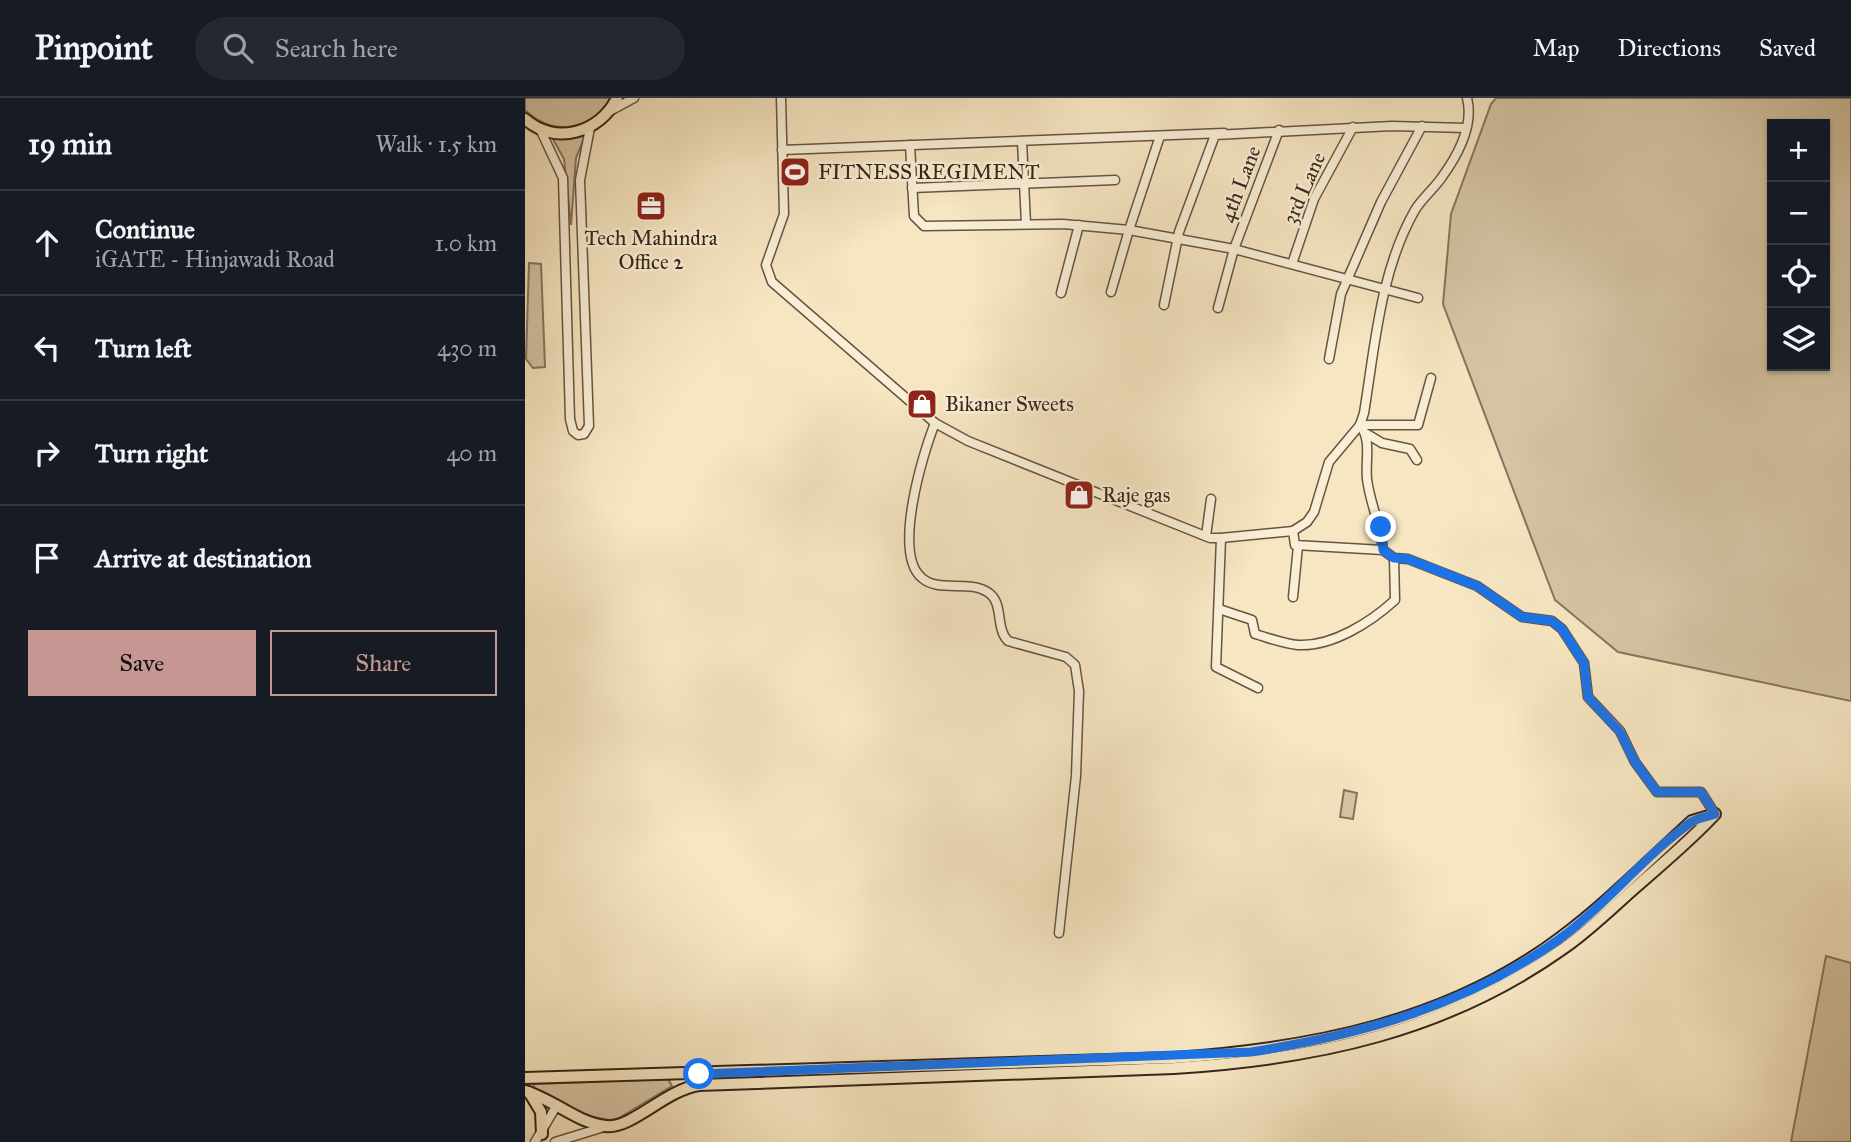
<!DOCTYPE html>
<meta charset="utf-8">
<style>
:root{--surface:#171b24;--page:#242831;--text:#f1f3f6;--muted:#9ea1a6;--line:#363941;--accent:#c59692}
body{margin:0;font-family:"IM FELL Great Primer",serif;background:var(--page);color:var(--text)}
.controls{position:absolute;right:21px;top:21px;display:grid;overflow:hidden;border-radius:0px;box-shadow:0 2px 5px #0004}
.controls button{width:63px;height:63px;display:grid;place-items:center;padding:0;border:0;border-bottom:2px solid var(--line);background:var(--surface);color:var(--text);font:35px sans-serif}
.stop{position:absolute;width:21px;height:21px;margin:-16px;border:5px solid #1a73e8;border-radius:50%;background:#fff}
.stop.end{background:#1a73e8;border-color:#fff;box-shadow:0 2px 7px #0008}
.list{margin:0;padding:0;list-style:none}
h2{display:flex;justify-content:space-between;align-items:center;height:91px;margin:0;padding:0 28px;font-size:30px}
h2 small{font-size:23px;font-weight:400;color:var(--muted)}
.list li{display:grid;grid-template-columns:46px 1fr auto;gap:21px;align-items:center;box-sizing:border-box;height:105px;padding:0 28px;border-top:2px solid var(--line)}
.list b{display:block;font-size:26px;white-space:nowrap}
.list p{margin:0;font-size:23px;white-space:nowrap;color:var(--muted)}
.list em{font-size:23px;font-style:normal;color:var(--muted)}
.actions{display:flex;gap:14px;padding:21px 28px}
.actions a{flex:1;padding:16px 0;border:2px solid var(--accent);border-radius:0px;text-align:center;font-size:24px;color:var(--accent)}
.actions .main{background:var(--accent);color:#111}
.icon{flex:none;width:38px;height:38px;fill:none;stroke:currentColor;stroke-width:2;stroke-linecap:round;stroke-linejoin:round}
.map{position:relative;flex:none;width:1326px;height:1044px;overflow:hidden}
header{display:flex;align-items:center;gap:42px;box-sizing:border-box;height:98px;padding:0 35px;background:var(--surface);border-bottom:2px solid var(--line)}
header strong{font-size:33px}
nav{display:flex;gap:38px;margin-inline-start:auto;font-size:24px}
.search{width:490px;height:63px;background:var(--page);display:flex;align-items:center;gap:18px;box-sizing:border-box;padding:0 24px;border-radius:38px;color:var(--muted);font-size:26px}
main{display:flex}
aside{flex:1;background:var(--surface)}
.map>svg:first-child{display:block}
.green{fill:#d6c5a5;stroke:#86745e;stroke-width:2;fill-rule:evenodd}
.lines{fill:none;stroke-linecap:round;stroke-linejoin:round}
.minor-casing{stroke:#675442;stroke-width:11}
.major-casing{stroke:#372417;stroke-width:14}
.minor{stroke:#f9efd7;stroke-width:8}
.major{stroke:#f6e6c2;stroke-width:10}
.route{stroke:#1a73e8;stroke-width:9}
.labels{text-anchor:middle;stroke-width:5;stroke-linejoin:round;paint-order:stroke}
.poi-label{font-size:21px;fill:#372417;stroke:#f9efd7;text-anchor:start}
.street-label{font-size:21px;fill:#372417;stroke:#f9efd7}
</style>
<header>
<strong>Pinpoint</strong>
<div class="search"><svg class="icon" aria-label="search" viewBox="0 0 24 24"><circle cx="10" cy="10" r="6"/><path d="M15 15l6 6"/></svg>Search here</div>
<nav><a>Map</a><a>Directions</a><a>Saved</a></nav>
</header>
<main>
<aside>
<h2>19 min<small>Walk · 1.5 km</small></h2>
<ul class="list">
<li><svg class="icon" aria-label="ahead" viewBox="0 0 24 24"><path d="M12 20V5M6 11l6-6 6 6"/></svg><div><b>Continue</b><p>iGATE - Hinjawadi Road</p></div><em>1.0 km</em></li>
<li><svg class="icon" aria-label="left" viewBox="0 0 24 24"><path d="M17 20v-9H6M10 6l-5 5 5 5"/></svg><div><b>Turn left</b></div><em>430 m</em></li>
<li><svg class="icon" aria-label="right" viewBox="0 0 24 24"><path d="M7 20v-9h11M14 6l5 5-5 5"/></svg><div><b>Turn right</b></div><em>40 m</em></li>
<li><svg class="icon" aria-label="arrive" viewBox="0 0 24 24"><path d="M6 21V4h12l-3 4 3 4H6"/></svg><div><b>Arrive at destination</b></div></li>
</ul>
<div class="actions"><a class="main">Save</a><a>Share</a></div>
</aside>
<div class="map">
<svg width="1326" height="1044" viewBox="0 0 1326 1044">
<rect width="100%" height="100%" fill="#f6e6c2"/>
<filter id="stains"><feTurbulence type="fractalNoise" baseFrequency=".00286" numOctaves="4"/><feColorMatrix values="0 0 0 0 .2 0 0 0 0 .09 0 0 0 0 .02 0 0 0 .5 -.17"/></filter>
<radialGradient id="worn" r=".72"><stop offset=".6" stop-color="#630" stop-opacity="0"/><stop offset="1" stop-color="#630" stop-opacity=".3"/></radialGradient>
<g class="green">
<path d="M 0,0 L 86,0 C 67,33 28,39 0,12 Z"/>
<path d="M 971,0 L 1326,0 L 1326,603 L 1093,554 L 1030,502 L 918,206 L 926,116 L 966,6 ZM 1247,26 L 1300,26 L 1300,268 L 1247,268 Z"/>
<path d="M 60,38 L 51,60 L 46,127 L 39,61 L 28,41 Z"/>
<path d="M 4,165 L 16,166 L 20,269 L 8,270 L 1,261 Z"/>
<path d="M 819,692 L 832,695 L 828,721 L 815,719 Z"/>
<path d="M 1301,858 L 1326,865 L 1326,1044 L 1266,1044 Z"/>
<path d="M 143,981 L 147,988 L 89,1023 L 59,1017 L 8,990 L 9,986 Z"/>
</g>
<g class="lines">
<g class="minor-casing">
<g id="minor">
<path d="M 256,0 L 259,116 L 241,167 L 247,184 L 410,325 L 443,343 L 685,440 L 696,440 L 768,433 L 782,424 L 789,414 L 804,364 L 835,327 L 839,315 C 850,248 855,173 890,112 C 897,100 909,91 917,79 C 933,57 949,27 942,0"/>
<path d="M 85,13 L 109,0"/>
<path d="M 15,31 L 38,80 L 45,321 L 48,333 L 53,337 L 59,336 L 64,328 L 55,82 L 65,30"/>
<path d="M 497,43 L 501,126"/>
<path d="M 385,47 L 389,118 L 399,128 L 538,126 L 604,132 L 635,38"/>
<path d="M 257,52 L 699,35"/>
<path d="M 387,90 L 590,82"/>
<path d="M 767,166 L 789,101 L 828,29"/>
<path d="M 586,194 L 604,132 L 709,151 L 893,200"/>
<path d="M 536,195 L 554,127"/>
<path d="M 639,207 L 654,134 L 690,37 L 867,28 L 941,30"/>
<path d="M 693,210 L 709,151 L 754,32"/>
<path d="M 804,261 L 816,196 L 856,104 L 897,28"/>
<path d="M 410,325 C 398,355 367,456 397,480 C 414,495 444,481 464,495 C 479,506 470,530 483,543 L 541,559 L 550,567 L 554,593 L 551,678 L 534,835"/>
<path d="M 835,327 C 847,343 840,362 842,381 C 845,406 856,427 858,452 L 869,460 L 883,461 L 952,488 L 997,519 L 1027,523 L 1037,531 L 1059,565 L 1063,599 L 1095,633 L 1110,664 L 1132,694 L 1176,694 L 1190,716"/>
<path d="M 835,327 L 893,327 L 906,280"/>
<path d="M 842,336 L 857,345 L 885,351 L 892,362"/>
<path d="M 768,433 L 770,447 L 858,452"/>
<path d="M 681,438 L 686,401"/>
<path d="M 696,440 L 691,569 L 733,590"/>
<path d="M 768,499 L 773,448"/>
<path d="M 694,511 L 727,522 L 730,536 C 744,540 759,546 773,547 C 807,549 846,524 870,502 L 869,460"/>
<path d="M 10,1044 L 32,1007"/>
<path d="M 30,1044 L 79,1029"/>
</g>
</g>
<g class="major-casing">
<g id="major">
<path d="M 0,21 C 30,48 75,35 92,0"/>
<path d="M 0,980 L 648,960 C 785,951 923,924 1035,840 C 1082,805 1124,762 1167,723 L 1187,717"/>
<path d="M 0,993 C 28,1001 52,1025 81,1028 C 107,1031 140,992 174,987 L 649,970 C 791,961 921,934 1039,850 C 1065,832 1088,809 1112,788 C 1138,765 1166,742 1190,716"/>
<path d="M 4,994 L 16,1014 L 17,1036"/>
</g>
</g>
<use href="#minor" class="minor"/>
<use href="#major" class="major"/>
</g>
<g class="lines">
<path class="route" d="M 174,976 L 726,954 C 836,937 942,907 1033,842 C 1081,807 1118,759 1165,725 C 1171,720 1182,719 1190,716 L 1176,694 L 1132,694 L 1110,664 L 1095,634 L 1063,599 L 1059,565 L 1037,531 L 1027,523 L 997,519 L 952,488 L 883,461 L 869,460 L 858,452 L 856,429"/>
</g>
<defs>
<g id="stadium-square" transform="scale(1.575)"><rect x="-9" y="-9" width="18" height="18" rx="4" fill="#8f2418" stroke="#f9efd7"/><path d="M0-5a6.5 5 0 1 0 0 10a6.5 5 0 1 0 0-10ZM-3.5-1.8h7v3.6h-7Z" fill="#fff"/></g>
<g id="office-square" transform="scale(1.575)"><rect x="-9" y="-9" width="18" height="18" rx="4" fill="#8f2418" stroke="#f9efd7"/><path d="M-6-3h4V-5.5h4V-3h4V5H-6ZM-1-4.5V-3h2v-1.5ZM-6 0V1H6V0Z" fill="#fff"/></g>
<g id="shop-square" transform="scale(1.575)"><rect x="-9" y="-9" width="18" height="18" rx="4" fill="#8f2418" stroke="#f9efd7"/><path d="M-5-2.5h2.3a2.7 3.5 0 0 1 5.4 0H5L5.5 6h-11ZM-1.5-2.5h3a1.5 2.3 0 0 0-3 0Z" fill="#fff"/></g>
</defs>
<g fill-rule="evenodd">
<use href="#stadium-square" x="270" y="74"/>
<use href="#office-square" x="126" y="108"/>
<use href="#shop-square" x="397" y="306"/>
<use href="#shop-square" x="554" y="397"/>
</g>
<g class="labels">
<g class="poi-label">
<text x="293" y="81">FITNESS REGIMENT</text>
<text x="126" y="147" text-anchor="middle">Tech Mahindra<tspan x="126" dy="24">Office 2</tspan></text>
<text x="420" y="313">Bikaner Sweets</text>
<text x="577" y="404">Raje gas</text>
</g>
<g class="street-label">
<text transform="translate(715 86) rotate(-69)" y="7">4th Lane</text>
<text transform="translate(779 90) rotate(-66)" y="7">3rd Lane</text>
</g>
</g>
<rect width="100%" height="100%" filter="url(#stains)"/>
<rect width="100%" height="100%" fill="url(#worn)"/>
</svg>
<div class="controls">
<button>+</button>
<button>−</button>
<button><svg class="icon" aria-label="locate" viewBox="0 0 24 24"><circle cx="12" cy="12" r="6"/><path d="M12 2v4M12 18v4M2 12h4M18 12h4"/></svg></button>
<button><svg class="icon" aria-label="layers" viewBox="0 0 24 24"><path d="M12 4l9 5-9 5-9-5zM3 14l9 5 9-5"/></svg></button>
</div>
<div class="stop" style="left:174px;top:976px"></div>
<div class="stop end" style="left:856px;top:429px"></div>
</div>
</main>
